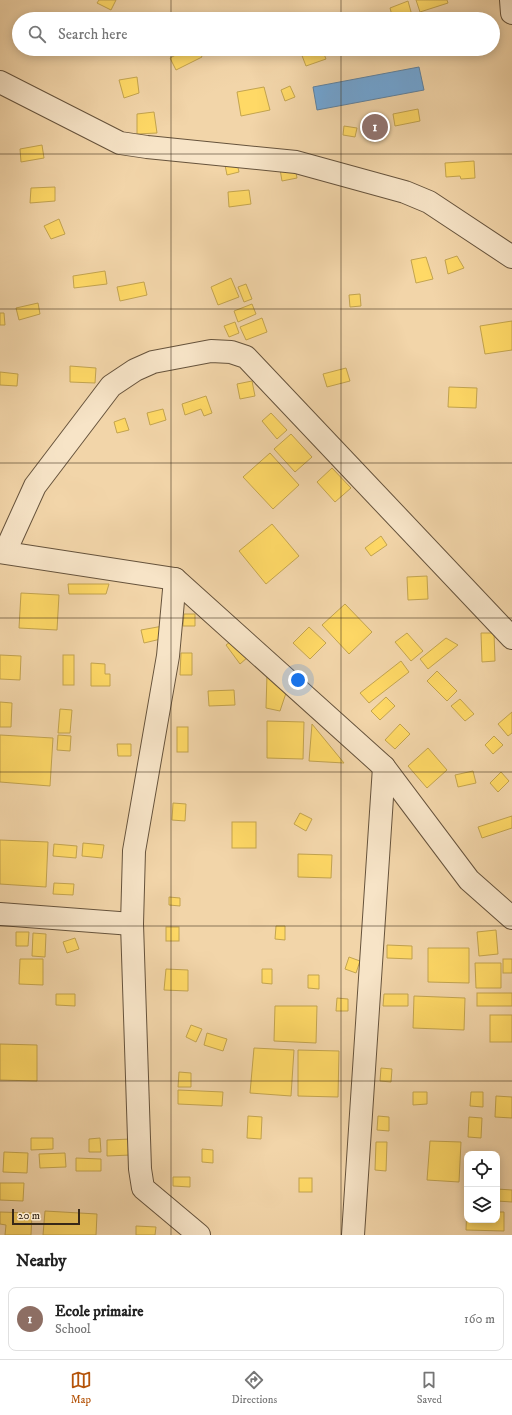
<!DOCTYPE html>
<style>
:root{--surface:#fff;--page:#f2f2f2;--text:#222;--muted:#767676;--line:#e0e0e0;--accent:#b45309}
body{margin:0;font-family:"IM FELL DW Pica",serif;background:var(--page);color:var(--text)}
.controls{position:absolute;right:12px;bottom:12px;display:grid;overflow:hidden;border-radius:8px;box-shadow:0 2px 10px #0003}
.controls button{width:36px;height:36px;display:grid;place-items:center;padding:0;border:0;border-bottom:1px solid var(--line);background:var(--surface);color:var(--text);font:20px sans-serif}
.scale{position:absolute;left:12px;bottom:10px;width:68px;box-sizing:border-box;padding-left:4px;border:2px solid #372818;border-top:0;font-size:11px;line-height:14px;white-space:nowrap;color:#372818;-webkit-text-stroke:3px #f7e4c7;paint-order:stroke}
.you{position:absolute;left:298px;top:680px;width:14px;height:14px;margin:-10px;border:3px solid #fff;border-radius:50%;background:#1a73e8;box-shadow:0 0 0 6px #1a73e833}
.badge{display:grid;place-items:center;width:26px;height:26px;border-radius:50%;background:var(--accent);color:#fff;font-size:13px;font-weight:700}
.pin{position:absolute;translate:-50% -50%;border:2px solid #fff;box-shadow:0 1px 4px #0006}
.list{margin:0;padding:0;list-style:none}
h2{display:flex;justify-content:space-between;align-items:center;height:52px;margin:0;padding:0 16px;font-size:17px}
h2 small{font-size:13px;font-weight:400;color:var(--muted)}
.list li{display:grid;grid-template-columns:26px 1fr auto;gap:12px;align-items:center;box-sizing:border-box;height:64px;margin:0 8px 8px;padding:0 8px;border:1px solid var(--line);border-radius:8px}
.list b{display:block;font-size:15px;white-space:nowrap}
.list p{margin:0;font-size:13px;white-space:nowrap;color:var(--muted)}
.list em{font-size:13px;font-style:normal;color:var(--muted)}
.icon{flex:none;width:22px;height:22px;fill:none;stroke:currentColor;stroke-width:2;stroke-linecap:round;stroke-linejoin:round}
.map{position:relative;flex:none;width:512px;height:1235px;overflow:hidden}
.search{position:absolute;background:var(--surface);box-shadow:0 2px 10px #0003;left:12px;right:12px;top:12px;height:44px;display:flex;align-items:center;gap:10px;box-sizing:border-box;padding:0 14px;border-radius:22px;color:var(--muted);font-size:15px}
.sheet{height:124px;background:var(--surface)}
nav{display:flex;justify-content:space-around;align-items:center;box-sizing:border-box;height:56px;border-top:1px solid var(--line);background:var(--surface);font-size:11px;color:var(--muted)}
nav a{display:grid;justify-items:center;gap:2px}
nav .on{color:var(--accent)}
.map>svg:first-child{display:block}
.homes{fill:#ffd966;stroke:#c3a44f}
.schools{fill:#6fa8dc;stroke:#5e82a1}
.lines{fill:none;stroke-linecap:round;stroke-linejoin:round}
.minor-casing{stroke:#66533c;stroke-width:24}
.minor{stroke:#f7e4c7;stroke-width:22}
.grid{fill:none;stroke:#372818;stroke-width:1;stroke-opacity:0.55}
</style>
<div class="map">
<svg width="512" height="1235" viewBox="0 0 512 1235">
<rect width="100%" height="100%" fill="#f2d5a9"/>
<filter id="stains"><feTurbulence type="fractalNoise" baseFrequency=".005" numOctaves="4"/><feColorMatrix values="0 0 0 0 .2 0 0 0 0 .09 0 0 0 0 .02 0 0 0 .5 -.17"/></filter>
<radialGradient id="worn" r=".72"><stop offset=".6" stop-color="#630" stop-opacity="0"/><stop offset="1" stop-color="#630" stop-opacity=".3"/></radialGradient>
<g class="homes">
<path d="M 99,0 L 116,0 L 111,10 L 97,3 Z"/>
<path d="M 416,0 L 447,0 L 448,3 L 420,12 Z"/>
<path d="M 408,1 L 413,19 L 393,19 L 390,8 Z"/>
<path d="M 283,14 L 285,19 L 271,19 Z"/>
<path d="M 187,49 L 198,49 L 202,57 L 176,70 L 170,58 Z"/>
<path d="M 313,49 L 322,49 L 326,59 L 306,66 L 301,53 Z"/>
<path d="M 137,77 L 139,93 L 124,98 L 119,80 Z"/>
<path d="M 290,86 L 295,97 L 285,101 L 281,90 Z"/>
<path d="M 264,87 L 270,110 L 241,116 L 237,92 Z"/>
<path d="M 418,109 L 420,121 L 395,126 L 393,114 Z"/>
<path d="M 154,112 L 157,133 L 137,134 L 137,114 Z"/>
<path d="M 344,126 L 357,128 L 355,137 L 343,135 Z"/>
<path d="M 42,145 L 44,158 L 21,162 L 20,149 Z"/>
<path d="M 474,161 L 475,178 L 461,179 L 460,176 L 446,177 L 445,163 Z"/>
<path d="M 237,163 L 239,172 L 227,175 L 225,165 Z"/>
<path d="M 295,167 L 297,178 L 282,181 L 280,169 Z"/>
<path d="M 55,187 L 55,201 L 30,203 L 31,188 Z"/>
<path d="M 249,190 L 251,204 L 229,207 L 228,192 Z"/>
<path d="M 59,219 L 65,234 L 51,239 L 44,226 Z"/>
<path d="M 457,256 L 464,268 L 448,274 L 445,260 Z"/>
<path d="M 426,257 L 433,279 L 416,283 L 411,260 Z"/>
<path d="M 105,271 L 107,284 L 74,288 L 73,276 Z"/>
<path d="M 231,278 L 239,297 L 218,305 L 211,287 Z"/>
<path d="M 144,282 L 147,295 L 120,301 L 117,287 Z"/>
<path d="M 246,284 L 252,299 L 244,302 L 238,287 Z"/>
<path d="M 360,294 L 361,306 L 350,307 L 349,295 Z"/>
<path d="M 38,303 L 40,314 L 19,320 L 16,308 Z"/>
<path d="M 252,304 L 256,314 L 238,322 L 234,311 Z"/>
<path d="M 0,313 L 4,313 L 5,325 L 0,325 Z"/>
<path d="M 262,318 L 267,332 L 246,340 L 240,327 Z"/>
<path d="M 512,321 L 512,350 L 485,354 L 480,326 Z"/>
<path d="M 235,322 L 239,333 L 229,337 L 224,326 Z"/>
<path d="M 70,366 L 96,368 L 95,383 L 70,382 Z"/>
<path d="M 346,368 L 350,381 L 327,387 L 323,374 Z"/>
<path d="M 0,372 L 18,374 L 17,386 L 0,385 Z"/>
<path d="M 252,381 L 255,396 L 240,399 L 237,384 Z"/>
<path d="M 449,387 L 477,388 L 476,408 L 448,407 Z"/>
<path d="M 206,396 L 212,413 L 204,416 L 201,409 L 185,415 L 182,404 Z"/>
<path d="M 163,409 L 166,420 L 150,425 L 147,413 Z"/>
<path d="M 271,413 L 287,430 L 277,439 L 262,421 Z"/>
<path d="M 125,418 L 129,430 L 117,433 L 114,422 Z"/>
<path d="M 291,434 L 312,457 L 295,472 L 274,449 Z"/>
<path d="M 270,453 L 299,485 L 273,509 L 243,477 Z"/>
<path d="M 332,468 L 351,488 L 335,502 L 317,482 Z"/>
<path d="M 272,524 L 299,556 L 266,584 L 239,551 Z"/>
<path d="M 381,536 L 387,545 L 371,556 L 365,548 Z"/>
<path d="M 427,576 L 428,599 L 408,600 L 407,577 Z"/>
<path d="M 68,584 L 109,584 L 106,594 L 69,594 Z"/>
<path d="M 21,593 L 59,595 L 57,630 L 19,628 Z"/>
<path d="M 345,604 L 372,632 L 349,654 L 322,625 Z"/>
<path d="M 184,614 L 195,614 L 195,626 L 183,626 Z"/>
<path d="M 163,626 L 165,638 L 144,643 L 141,630 Z"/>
<path d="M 309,627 L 326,643 L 310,659 L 293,643 Z"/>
<path d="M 407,633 L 423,651 L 411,661 L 395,642 Z"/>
<path d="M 481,633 L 494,633 L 495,661 L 482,662 Z"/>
<path d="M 446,638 L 458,645 L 428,669 L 420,659 Z"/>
<path d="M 234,639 L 248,657 L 240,664 L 226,645 Z"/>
<path d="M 181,653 L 192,653 L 192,675 L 180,675 Z"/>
<path d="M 0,655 L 21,656 L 20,680 L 0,679 Z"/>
<rect x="63" y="655" width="11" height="30"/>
<path d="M 401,661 L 409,672 L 369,703 L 360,693 Z"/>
<path d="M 91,663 L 105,664 L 105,674 L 110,674 L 110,686 L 91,686 Z"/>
<path d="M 437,671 L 457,691 L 447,701 L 427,681 Z"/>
<path d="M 267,674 L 286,693 L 280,711 L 266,708 Z"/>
<path d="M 234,690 L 235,705 L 209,706 L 208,691 Z"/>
<path d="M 386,697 L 395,706 L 380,720 L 371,711 Z"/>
<path d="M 460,699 L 474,714 L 465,721 L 451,706 Z"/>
<path d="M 0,702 L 12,703 L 11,727 L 0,727 Z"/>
<path d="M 60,709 L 72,710 L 70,733 L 58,733 Z"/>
<path d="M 512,712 L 512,733 L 508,736 L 498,724 Z"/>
<path d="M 267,721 L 304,722 L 303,759 L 267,758 Z"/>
<path d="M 312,724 L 344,763 L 309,761 Z"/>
<path d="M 400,724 L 410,734 L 395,749 L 385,740 Z"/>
<rect x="177" y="727" width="11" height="25"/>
<path d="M 0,735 L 53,738 L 50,786 L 0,782 Z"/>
<path d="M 58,735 L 71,736 L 70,751 L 57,750 Z"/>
<path d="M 494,736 L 503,745 L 493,754 L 485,745 Z"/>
<path d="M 117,744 L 131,744 L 131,756 L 118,756 Z"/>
<path d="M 428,748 L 447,770 L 427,788 L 408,766 Z"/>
<path d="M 473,771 L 476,783 L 458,787 L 455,775 Z"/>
<path d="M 501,772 L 509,781 L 498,792 L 490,783 Z"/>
<path d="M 173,803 L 186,804 L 185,821 L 172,820 Z"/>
<path d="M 300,813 L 312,819 L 306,831 L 294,824 Z"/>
<path d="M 512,816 L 512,828 L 482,838 L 478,827 Z"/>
<rect x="232" y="822" width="24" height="26"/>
<path d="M 0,840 L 48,842 L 46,887 L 0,884 Z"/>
<path d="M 83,843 L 104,845 L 102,858 L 82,856 Z"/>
<path d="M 54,844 L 77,846 L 76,858 L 53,856 Z"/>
<path d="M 298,854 L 332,855 L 331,878 L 298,877 Z"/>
<path d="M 54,883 L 74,884 L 73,895 L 53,894 Z"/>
<path d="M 169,897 L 180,898 L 180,906 L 169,905 Z"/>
<path d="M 276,926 L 285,926 L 285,940 L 275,939 Z"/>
<rect x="166" y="927" width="13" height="14"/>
<path d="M 496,930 L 498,954 L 479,956 L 477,932 Z"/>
<path d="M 16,932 L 29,932 L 28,946 L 16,946 Z"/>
<path d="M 33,933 L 46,934 L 45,957 L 32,956 Z"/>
<path d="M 75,938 L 79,949 L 67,953 L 63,942 Z"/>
<path d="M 387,945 L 412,946 L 412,959 L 387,958 Z"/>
<path d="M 428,948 L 469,948 L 469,983 L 428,982 Z"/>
<path d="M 349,957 L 360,961 L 356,973 L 345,969 Z"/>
<path d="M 20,959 L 43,959 L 43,985 L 19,984 Z"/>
<rect x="503" y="959" width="9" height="14"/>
<path d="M 475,963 L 501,963 L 501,988 L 476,988 Z"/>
<path d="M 166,969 L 188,970 L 188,991 L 164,990 Z"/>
<path d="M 262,969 L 272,969 L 272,984 L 262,983 Z"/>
<path d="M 308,975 L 319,975 L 319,989 L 308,988 Z"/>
<rect x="477" y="993" width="35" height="13"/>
<path d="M 56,994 L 75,994 L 75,1006 L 56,1005 Z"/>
<path d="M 384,994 L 408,994 L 408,1006 L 383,1006 Z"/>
<path d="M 414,996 L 465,998 L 464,1030 L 413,1028 Z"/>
<path d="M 337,998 L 348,999 L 348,1011 L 336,1011 Z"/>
<path d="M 275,1006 L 317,1006 L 316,1043 L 274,1041 Z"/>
<rect x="490" y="1015" width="22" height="27"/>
<path d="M 191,1025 L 202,1029 L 196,1042 L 186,1037 Z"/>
<path d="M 207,1033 L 227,1039 L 223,1051 L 204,1045 Z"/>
<path d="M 0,1044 L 37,1045 L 37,1081 L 0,1080 Z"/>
<path d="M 254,1048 L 294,1050 L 291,1096 L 250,1093 Z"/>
<path d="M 298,1050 L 339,1051 L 338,1097 L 298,1096 Z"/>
<path d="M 381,1068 L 392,1069 L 391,1082 L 380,1081 Z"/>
<path d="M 179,1072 L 191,1073 L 191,1087 L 178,1087 Z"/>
<path d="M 178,1090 L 223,1092 L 222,1106 L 178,1104 Z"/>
<path d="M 413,1092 L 427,1092 L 427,1104 L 413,1105 Z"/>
<path d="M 471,1092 L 483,1092 L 483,1107 L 470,1106 Z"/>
<path d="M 496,1096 L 512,1097 L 512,1118 L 495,1117 Z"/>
<path d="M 248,1116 L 262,1117 L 261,1139 L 247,1138 Z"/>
<path d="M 378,1116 L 389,1117 L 389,1131 L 377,1130 Z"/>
<path d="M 469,1117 L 482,1118 L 481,1138 L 468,1137 Z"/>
<path d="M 31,1138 L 53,1138 L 53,1149 L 31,1150 Z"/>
<path d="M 100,1138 L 101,1152 L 89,1152 L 89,1139 Z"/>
<path d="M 131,1139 L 131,1155 L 107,1156 L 107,1140 Z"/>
<path d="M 430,1141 L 461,1142 L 459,1182 L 427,1180 Z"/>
<path d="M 376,1142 L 387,1142 L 386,1171 L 375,1170 Z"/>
<path d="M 202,1149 L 213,1150 L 213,1163 L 202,1162 Z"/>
<path d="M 4,1152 L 28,1153 L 27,1173 L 3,1172 Z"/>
<path d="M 65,1153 L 66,1167 L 40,1168 L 39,1154 Z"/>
<path d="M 76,1158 L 101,1159 L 101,1171 L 76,1171 Z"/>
<path d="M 173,1177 L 190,1177 L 190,1187 L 173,1186 Z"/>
<rect x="299" y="1178" width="13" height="14"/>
<path d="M 0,1183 L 24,1183 L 23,1201 L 0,1200 Z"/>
<path d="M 497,1189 L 512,1190 L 512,1202 L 497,1201 Z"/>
<path d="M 467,1203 L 467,1220 L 497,1220 L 497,1212 L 504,1212 L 504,1231 L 466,1230 Z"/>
<path d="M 45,1211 L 97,1214 L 96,1235 L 43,1235 Z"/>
<path d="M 0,1212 L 32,1213 L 31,1235 L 5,1235 L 6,1225 L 0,1224 Z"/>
<path d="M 136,1226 L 156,1227 L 155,1235 L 136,1235 Z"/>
</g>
<path class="schools" d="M 419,67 L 424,90 L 317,110 L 313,87 Z"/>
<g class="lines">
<g class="minor-casing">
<g id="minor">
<path d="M 511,0 L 512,13"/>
<path d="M 0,82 L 120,143 L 147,147 L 296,162 L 405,192 L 429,202 L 512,257"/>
<path d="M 0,552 L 175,579 L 384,767 L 469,880 L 512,918"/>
<path d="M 5,552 L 35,486 L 111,386 L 135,370 L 153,362 L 211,351 L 231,352 L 246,357 L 512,638"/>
<path d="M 175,579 L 168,656 L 134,851 L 132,924 L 140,1169 L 143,1188 L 199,1235"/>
<path d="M 0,914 L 132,924"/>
<path d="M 353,1235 L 384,767"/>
</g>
</g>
<use href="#minor" class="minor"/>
</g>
<path class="grid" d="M 171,0 L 171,19M 341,0 L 341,19M 171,49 L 171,1235M 341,49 L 341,1235M 0,154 L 512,154M 0,309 L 512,309M 0,463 L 512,463M 0,618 L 512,618M 0,772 L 512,772M 0,926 L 512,926M 0,1081 L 512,1081"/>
<rect width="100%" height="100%" filter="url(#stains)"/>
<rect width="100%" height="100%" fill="url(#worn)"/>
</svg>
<div class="controls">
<button><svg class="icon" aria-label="locate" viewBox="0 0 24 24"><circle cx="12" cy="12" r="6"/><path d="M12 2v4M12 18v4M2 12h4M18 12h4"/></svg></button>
<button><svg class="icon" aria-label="layers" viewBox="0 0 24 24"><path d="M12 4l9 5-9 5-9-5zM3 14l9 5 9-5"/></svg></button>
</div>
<div class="scale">20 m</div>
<div class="you"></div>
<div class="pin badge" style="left:375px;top:127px;background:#8d6e63">1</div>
<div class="search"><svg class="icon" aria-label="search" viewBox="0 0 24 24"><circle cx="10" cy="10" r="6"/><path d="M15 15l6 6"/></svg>Search here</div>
</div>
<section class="sheet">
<h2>Nearby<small></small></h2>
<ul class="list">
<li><span class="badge" style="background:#8d6e63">1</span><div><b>Ecole primaire</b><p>School</p></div><em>160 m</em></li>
</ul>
</section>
<nav>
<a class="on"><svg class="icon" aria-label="map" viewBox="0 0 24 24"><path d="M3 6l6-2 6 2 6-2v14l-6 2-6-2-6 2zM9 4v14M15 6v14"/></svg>Map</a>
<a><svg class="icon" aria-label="directions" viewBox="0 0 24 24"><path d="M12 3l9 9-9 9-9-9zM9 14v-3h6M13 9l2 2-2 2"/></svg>Directions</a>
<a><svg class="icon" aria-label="saved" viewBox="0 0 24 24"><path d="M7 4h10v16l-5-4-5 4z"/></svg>Saved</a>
</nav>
